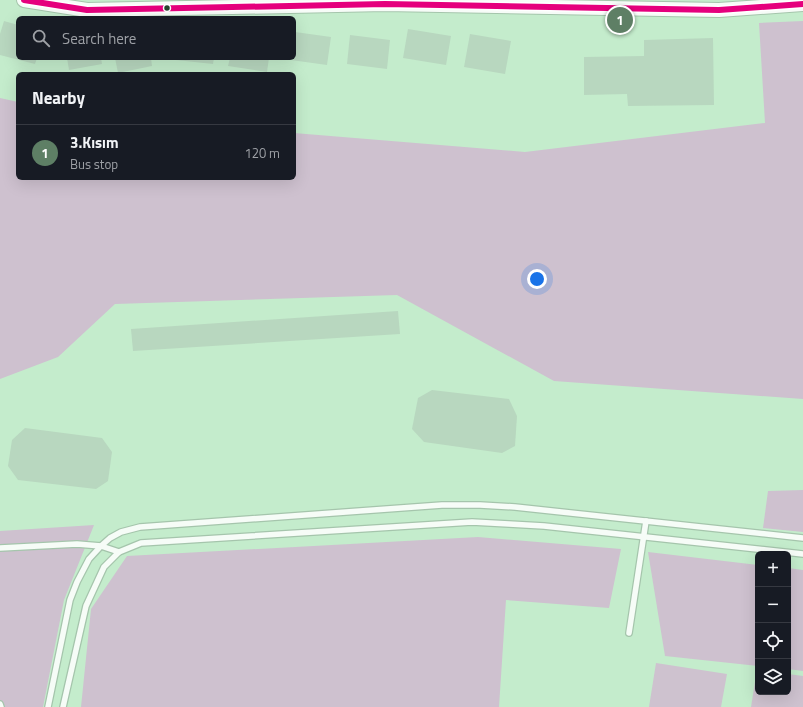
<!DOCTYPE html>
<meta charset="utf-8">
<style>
:root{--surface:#171b24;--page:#20242c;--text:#f1f3f6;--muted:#9ea1a6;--line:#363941;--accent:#5e7f65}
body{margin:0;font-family:"Titillium Web",sans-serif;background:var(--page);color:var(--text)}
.controls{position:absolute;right:12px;bottom:12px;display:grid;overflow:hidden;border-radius:6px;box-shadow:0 4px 16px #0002}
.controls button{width:36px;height:36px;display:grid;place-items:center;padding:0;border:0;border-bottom:1px solid var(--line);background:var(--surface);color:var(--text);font:20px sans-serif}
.you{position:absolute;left:537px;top:279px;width:14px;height:14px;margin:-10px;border:3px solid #fff;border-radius:50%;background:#1a73e8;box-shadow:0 0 0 6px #1a73e833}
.badge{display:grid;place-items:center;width:26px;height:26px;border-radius:50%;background:var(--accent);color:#fff;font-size:13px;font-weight:700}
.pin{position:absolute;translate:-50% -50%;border:2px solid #fff;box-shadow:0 1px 4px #0006}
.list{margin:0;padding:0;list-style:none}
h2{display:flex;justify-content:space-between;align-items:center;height:52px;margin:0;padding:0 16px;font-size:17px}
h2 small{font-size:13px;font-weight:400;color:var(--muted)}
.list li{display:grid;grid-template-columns:26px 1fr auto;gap:12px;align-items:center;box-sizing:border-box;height:56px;padding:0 16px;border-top:1px solid var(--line)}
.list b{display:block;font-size:15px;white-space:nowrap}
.list p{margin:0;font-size:13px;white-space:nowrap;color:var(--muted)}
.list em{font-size:13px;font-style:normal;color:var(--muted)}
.icon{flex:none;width:22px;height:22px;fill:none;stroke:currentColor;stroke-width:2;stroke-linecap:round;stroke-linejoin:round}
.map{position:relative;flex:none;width:803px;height:707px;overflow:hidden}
.search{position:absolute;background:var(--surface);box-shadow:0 4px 16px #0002;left:16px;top:16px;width:280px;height:44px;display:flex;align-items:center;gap:10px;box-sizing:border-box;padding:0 14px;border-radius:6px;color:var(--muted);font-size:15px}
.panel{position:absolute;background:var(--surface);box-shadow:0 4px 16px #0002;left:16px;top:72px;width:280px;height:108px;border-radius:6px}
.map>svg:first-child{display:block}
.green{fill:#cec2cf}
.forest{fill:#cec1cf}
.building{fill:#b8d7bf}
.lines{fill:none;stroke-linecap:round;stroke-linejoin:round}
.service-casing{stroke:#a5c5ac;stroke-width:8}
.tertiary-casing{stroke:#a5c5ac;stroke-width:16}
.service{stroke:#f6fcf7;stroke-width:5.5}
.tertiary{stroke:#f6fcf7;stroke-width:14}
.bus-1-casing{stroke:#fff;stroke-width:9}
.bus-1{stroke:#e5007d;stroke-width:6}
.bus-dot{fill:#27452e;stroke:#fff;stroke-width:1.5}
</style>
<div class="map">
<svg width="803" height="707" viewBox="0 0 803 707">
<rect width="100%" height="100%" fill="#c4eccc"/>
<g class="green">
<path d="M 656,663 L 727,674 L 721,707 L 649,707 Z"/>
<path d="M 757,669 L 758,669 L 758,692 L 788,692 L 788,674 L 803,676 L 803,707 L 751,707 Z"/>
</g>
<g class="forest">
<path d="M 803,21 L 803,399 L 554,381 L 397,295 L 115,304 L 58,357 L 0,379 L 0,98 L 18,102 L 18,178 L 294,178 L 294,133 L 525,152 L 765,123 L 759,23 Z"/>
<path d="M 803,490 L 803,532 L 763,528 L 768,491 Z"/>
<path d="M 94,525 L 64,600 L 43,707 L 0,707 L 0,531 Z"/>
<path d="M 478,537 L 621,549 L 609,608 L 506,600 L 499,707 L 81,707 L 91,609 L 127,556 Z"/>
<path d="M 648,552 L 758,565 L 758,666 L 665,656 Z"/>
<path d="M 788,568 L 803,570 L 803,671 L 788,669 Z"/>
</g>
<g class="building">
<path d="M 4,21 L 18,25 L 18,58 L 37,58 L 35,64 L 0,55 L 0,34 Z"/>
<path d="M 408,29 L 451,36 L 446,65 L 403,58 Z"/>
<path d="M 295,32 L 331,37 L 327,65 L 291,60 L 291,58 L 294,58 L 294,39 Z"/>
<path d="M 470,34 L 511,41 L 505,74 L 464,67 Z"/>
<path d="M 350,35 L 390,40 L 387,69 L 347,64 Z"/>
<path d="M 713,38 L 714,105 L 628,106 L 627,94 L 584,95 L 584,57 L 644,56 L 644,40 Z"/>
<path d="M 67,58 L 101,58 L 102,64 L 69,70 Z"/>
<path d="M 115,58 L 151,58 L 152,66 L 118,73 Z"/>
<path d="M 176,58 L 214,58 L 213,64 L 176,60 Z"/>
<path d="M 230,58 L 269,58 L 267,72 L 228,66 Z"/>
<path d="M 398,311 L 400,334 L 133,351 L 131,329 Z"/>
<path d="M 432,390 L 509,399 L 517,416 L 515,446 L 502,453 L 424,442 L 412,429 L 418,398 Z"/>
<path d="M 25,428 L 102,438 L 112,452 L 108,481 L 96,489 L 18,480 L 8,466 L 12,440 Z"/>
</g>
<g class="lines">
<g class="service-casing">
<g id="service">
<path d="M 0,548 L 77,544 L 101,546 L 119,552"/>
<path d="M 629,633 L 646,521"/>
<path d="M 0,704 L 1,707"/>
<path d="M 48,707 L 70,600 L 77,582 L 89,559 L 101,546 L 110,538 L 121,532 L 140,527 L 442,505 L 480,505 L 515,507 L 803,538"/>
<path d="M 63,707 L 86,606 L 104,567 L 119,552 L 141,543 L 472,522 L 509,524 L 544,526 L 803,554"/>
</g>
</g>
<g class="tertiary-casing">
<path id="tertiary" d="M 24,0 L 87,10 L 385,4 L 719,10 L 803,4"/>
</g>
<use href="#service" class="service"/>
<use href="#tertiary" class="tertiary"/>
<g class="bus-1-casing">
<path id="bus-1" d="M 24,0 L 87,10 L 385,4 L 719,10 L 803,4"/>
</g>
<use href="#bus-1" class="bus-1"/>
</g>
<circle class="bus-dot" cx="167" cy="8" r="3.5"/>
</svg>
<div class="controls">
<button>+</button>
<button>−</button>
<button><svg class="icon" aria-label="locate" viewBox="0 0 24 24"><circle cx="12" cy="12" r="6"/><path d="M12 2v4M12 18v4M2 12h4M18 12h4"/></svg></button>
<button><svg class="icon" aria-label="layers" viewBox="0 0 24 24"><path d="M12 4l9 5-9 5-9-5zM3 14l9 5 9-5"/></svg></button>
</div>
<div class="you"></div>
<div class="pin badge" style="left:620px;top:20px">1</div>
<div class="search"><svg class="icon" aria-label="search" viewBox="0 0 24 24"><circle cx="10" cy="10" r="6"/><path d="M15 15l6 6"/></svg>Search here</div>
<section class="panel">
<h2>Nearby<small></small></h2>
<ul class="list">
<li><span class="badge">1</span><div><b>3.Kısım</b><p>Bus stop</p></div><em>120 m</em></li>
</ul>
</section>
</div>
